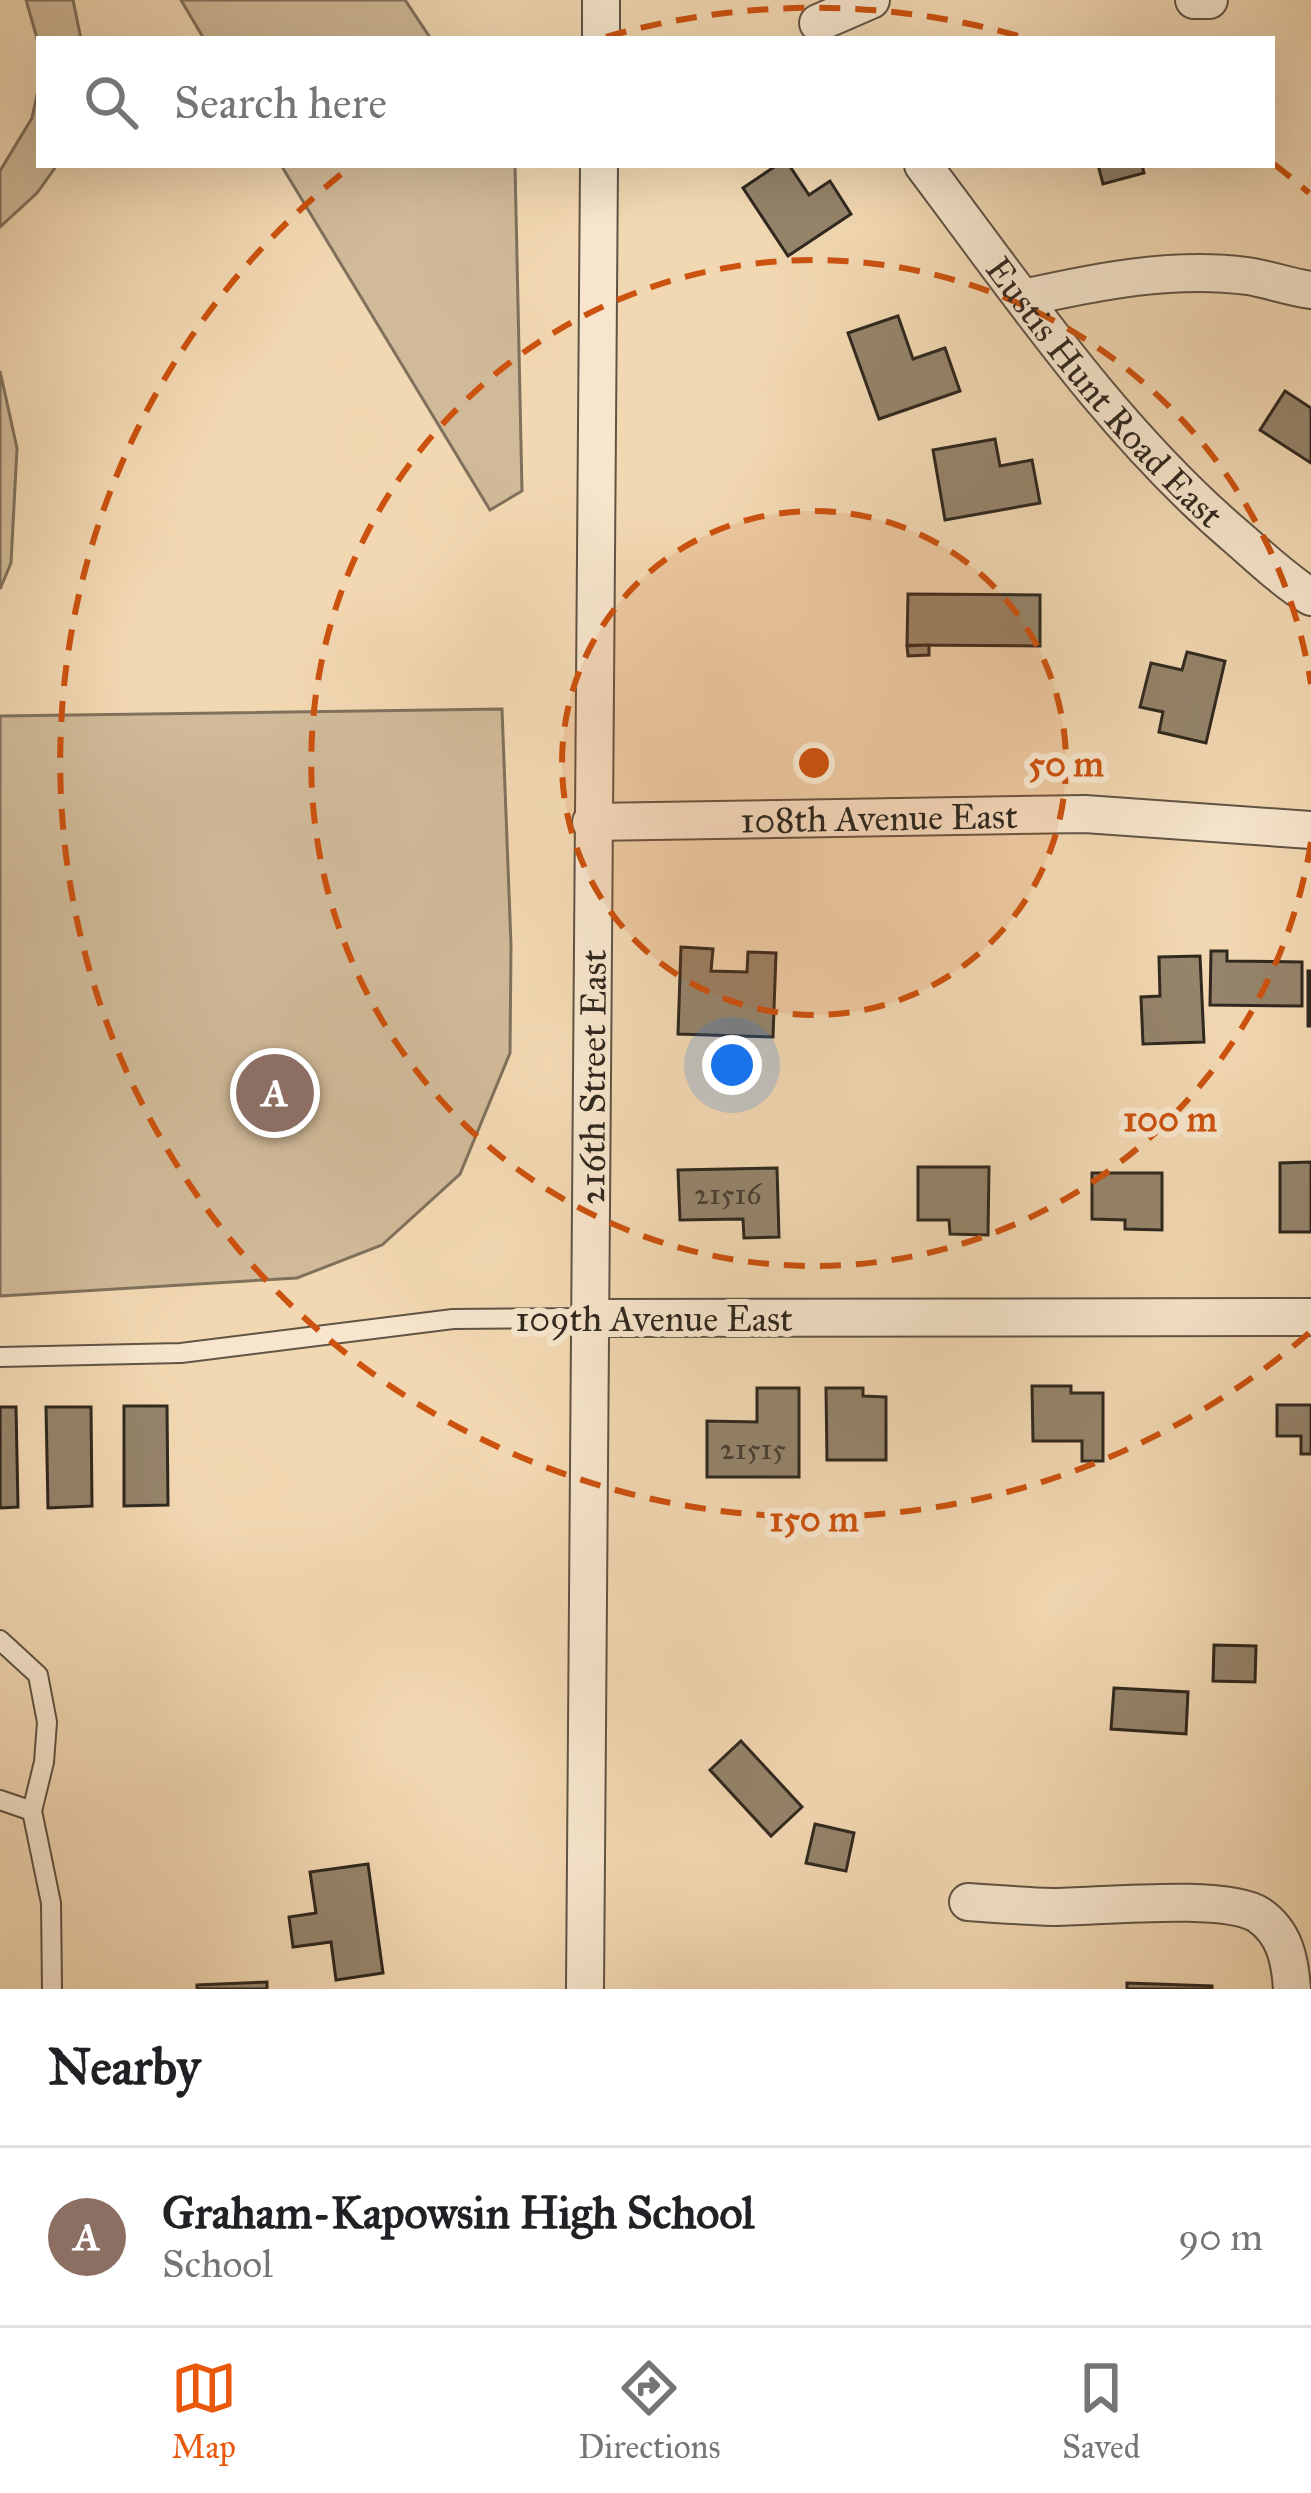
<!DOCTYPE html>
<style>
:root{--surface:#fff;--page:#f6f6f6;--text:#202124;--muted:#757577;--line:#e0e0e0;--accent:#ea580c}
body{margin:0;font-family:"IM FELL Great Primer",serif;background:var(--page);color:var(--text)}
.you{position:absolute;left:732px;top:1065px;width:42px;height:42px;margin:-30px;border:9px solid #fff;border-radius:50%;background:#1a73e8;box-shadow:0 0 0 18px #1a73e833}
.badge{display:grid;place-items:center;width:78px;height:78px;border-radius:50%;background:var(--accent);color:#fff;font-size:39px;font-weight:700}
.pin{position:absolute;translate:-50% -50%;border:6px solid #fff;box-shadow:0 3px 12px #0006}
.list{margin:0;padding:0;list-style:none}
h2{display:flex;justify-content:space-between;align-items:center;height:156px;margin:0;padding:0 48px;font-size:51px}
h2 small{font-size:39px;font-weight:400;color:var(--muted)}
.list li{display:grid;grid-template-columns:78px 1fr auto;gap:36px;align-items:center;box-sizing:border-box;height:180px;padding:0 48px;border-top:3px solid var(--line)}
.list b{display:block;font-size:45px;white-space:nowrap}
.list p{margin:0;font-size:39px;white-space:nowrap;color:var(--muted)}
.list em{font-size:39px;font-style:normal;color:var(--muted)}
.icon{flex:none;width:66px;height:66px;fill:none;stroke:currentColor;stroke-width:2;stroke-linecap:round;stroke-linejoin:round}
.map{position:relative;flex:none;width:1311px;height:1989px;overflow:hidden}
.search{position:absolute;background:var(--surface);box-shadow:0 12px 48px #0002;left:36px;right:36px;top:36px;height:132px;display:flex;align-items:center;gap:30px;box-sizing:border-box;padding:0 42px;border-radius:0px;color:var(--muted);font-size:45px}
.sheet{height:336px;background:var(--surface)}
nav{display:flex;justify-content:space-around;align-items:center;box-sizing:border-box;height:168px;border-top:3px solid var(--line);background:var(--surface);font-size:33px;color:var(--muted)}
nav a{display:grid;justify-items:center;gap:6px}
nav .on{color:var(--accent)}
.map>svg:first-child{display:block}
.green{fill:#d1ba99;stroke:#80715c;stroke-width:3}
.building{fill:#95846b;stroke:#30281f;stroke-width:3}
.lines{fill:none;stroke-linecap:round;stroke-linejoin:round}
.lane-casing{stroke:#605444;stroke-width:22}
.street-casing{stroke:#605444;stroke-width:40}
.lane{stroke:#f7e6cd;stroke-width:18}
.street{stroke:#f7e6cd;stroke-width:36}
.ring{fill:none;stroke:#cc520f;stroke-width:6;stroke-dasharray:21 15}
.labels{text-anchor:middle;stroke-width:12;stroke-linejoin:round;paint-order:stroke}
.number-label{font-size:30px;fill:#493f32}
.street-label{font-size:36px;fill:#30281f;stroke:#f7e6cd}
.centre{fill:#cc520f;stroke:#f7e6cd;stroke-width:6}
.ring-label{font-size:36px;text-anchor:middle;font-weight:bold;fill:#cc520f;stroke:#f7e6cd;stroke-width:12;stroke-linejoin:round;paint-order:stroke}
</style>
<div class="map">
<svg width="1311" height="1989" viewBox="0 0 1311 1989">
<rect width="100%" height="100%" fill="#f2d8b2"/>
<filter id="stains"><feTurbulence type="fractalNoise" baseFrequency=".00167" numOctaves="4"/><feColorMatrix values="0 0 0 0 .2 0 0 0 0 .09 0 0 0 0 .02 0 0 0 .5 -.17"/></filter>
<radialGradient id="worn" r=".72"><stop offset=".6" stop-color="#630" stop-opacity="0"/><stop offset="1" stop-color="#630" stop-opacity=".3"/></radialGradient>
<g class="green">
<path d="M 26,0 L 73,0 L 81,39 L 39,39 L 39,45 Z"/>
<path d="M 181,0 L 405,0 L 431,39 L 204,39 Z"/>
<path d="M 39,85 L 39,165 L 57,165 L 37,193 L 0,227 L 0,171 L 32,118 Z"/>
<path d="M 281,165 L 515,165 L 522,491 L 490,510 Z"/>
<path d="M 0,371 L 17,448 L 11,563 L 0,589 Z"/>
<path d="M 502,709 L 511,945 L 510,1053 L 460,1174 L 382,1245 L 297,1278 L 0,1296 L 0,716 Z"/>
</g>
<g class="building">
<path d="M 777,165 L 789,165 L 809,195 L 830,181 L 851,214 L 788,256 L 743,188 Z"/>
<path d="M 1098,165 L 1142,165 L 1144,173 L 1103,184 Z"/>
<path d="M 898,316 L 913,359 L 945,348 L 960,391 L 879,419 L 848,333 Z"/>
<path d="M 1285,391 L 1311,408 L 1311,463 L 1260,430 Z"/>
<path d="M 995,439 L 1000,466 L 1032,460 L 1040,503 L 945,520 L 933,450 Z"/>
<path d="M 908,594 L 1040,595 L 1040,646 L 907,645 Z"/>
<path d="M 929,645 L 929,655 L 908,656 L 907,646 Z"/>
<path d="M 1187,652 L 1225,661 L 1206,743 L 1159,732 L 1163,712 L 1140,707 L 1151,663 L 1182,670 Z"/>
<path d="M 681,947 L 713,949 L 711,971 L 747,972 L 748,952 L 776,953 L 773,1037 L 678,1034 Z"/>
<path d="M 1211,951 L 1227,951 L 1227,961 L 1302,962 L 1302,1006 L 1210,1005 Z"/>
<path d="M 1200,956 L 1204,1042 L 1143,1044 L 1141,997 L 1160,996 L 1159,957 Z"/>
<rect x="1308" y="971" width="3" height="55"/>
<path d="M 1311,1162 L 1311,1232 L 1280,1232 L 1280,1163 Z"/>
<path d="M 918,1167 L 989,1167 L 988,1235 L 950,1234 L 949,1220 L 918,1220 Z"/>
<path d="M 777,1168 L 779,1237 L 744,1238 L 743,1219 L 680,1220 L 678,1170 Z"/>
<path d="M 1092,1173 L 1162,1173 L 1162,1230 L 1125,1229 L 1125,1220 L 1092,1219 Z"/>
<path d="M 1032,1386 L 1071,1386 L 1071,1393 L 1103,1393 L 1103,1461 L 1082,1461 L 1082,1441 L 1033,1441 Z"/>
<path d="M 757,1388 L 799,1388 L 799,1477 L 707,1477 L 707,1421 L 757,1422 Z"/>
<path d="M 826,1388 L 863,1388 L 863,1396 L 886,1397 L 886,1460 L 827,1460 Z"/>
<path d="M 1277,1405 L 1311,1405 L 1311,1454 L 1301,1454 L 1301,1436 L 1277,1436 Z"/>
<path d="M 124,1406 L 167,1406 L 168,1505 L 124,1506 Z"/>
<path d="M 0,1407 L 16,1407 L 18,1507 L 0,1508 Z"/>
<path d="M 46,1407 L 91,1407 L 92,1506 L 48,1508 Z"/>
<path d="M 1214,1645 L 1256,1646 L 1255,1682 L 1213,1681 Z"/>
<path d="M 1114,1688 L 1188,1692 L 1186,1734 L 1111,1729 Z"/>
<path d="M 741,1741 L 802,1807 L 771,1836 L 710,1770 Z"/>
<path d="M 815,1824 L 854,1833 L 846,1871 L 806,1863 Z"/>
<path d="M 368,1864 L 383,1973 L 336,1980 L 331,1942 L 293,1947 L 289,1917 L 316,1913 L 310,1872 Z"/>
<path d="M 267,1982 L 267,1989 L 197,1989 L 197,1985 Z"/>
<path d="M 1127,1983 L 1212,1986 L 1212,1989 L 1127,1989 Z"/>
</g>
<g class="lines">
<g class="lane-casing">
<g id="lane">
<path d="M 0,1357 L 181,1353 L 453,1319 L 590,1318"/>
<path d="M 0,1640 L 38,1675 L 47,1722 L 44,1762 L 32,1811 L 51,1903 L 52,1989"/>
<path d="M 0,1800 L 32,1811"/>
</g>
</g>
<g class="street-casing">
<g id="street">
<path d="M 1194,0 L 1209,0"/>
<path d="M 818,23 L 871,0"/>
<path d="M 601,39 L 601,0"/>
<path id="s1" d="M 923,165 C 1021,295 1114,433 1239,539 C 1262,559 1285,581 1311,597"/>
<path d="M 1023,298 C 1095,282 1173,266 1247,276 C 1268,279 1289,287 1311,290"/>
<path id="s2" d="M 591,822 L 1085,814 L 1311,830"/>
<path d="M 590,1318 L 1311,1317"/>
<path d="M 968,1902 C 996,1904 1025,1906 1053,1907 C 1097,1907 1225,1893 1259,1915 C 1285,1933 1290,1960 1292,1989"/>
<path id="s3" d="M 585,1989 L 599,165"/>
</g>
</g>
<use href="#lane" class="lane"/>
<use href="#street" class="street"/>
</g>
<circle cx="814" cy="763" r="252" fill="#cc520f" fill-opacity=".12"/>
<g class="ring">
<circle cx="814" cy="763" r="252"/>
<path d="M1311 842A503 503 0 1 1 1311 684"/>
<path d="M1309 1333A755 755 0 1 1 349 168M606 37A755 755 0 0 1 1022 37M1274 164A755 755 0 0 1 1309 193"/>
</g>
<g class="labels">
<g class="number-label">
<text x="728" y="1204">21516</text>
<text x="753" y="1459">21515</text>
</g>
<g class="street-label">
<text dy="13" stroke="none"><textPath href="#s1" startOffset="291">Eustis Hunt Road East</textPath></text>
<text dy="13" stroke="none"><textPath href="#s2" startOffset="288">108th Avenue East</textPath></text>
<text dy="13" stroke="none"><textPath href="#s3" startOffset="912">216th Street East</textPath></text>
<text x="654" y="1331">109th Avenue East</text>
</g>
</g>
<circle cx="814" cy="763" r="18" class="centre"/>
<g class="ring-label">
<text x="1066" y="776">50 m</text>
<text x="1170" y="1131">100 m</text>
<text x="814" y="1531">150 m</text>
</g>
<rect width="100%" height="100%" filter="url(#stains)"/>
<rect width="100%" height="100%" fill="url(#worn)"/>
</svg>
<div class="you"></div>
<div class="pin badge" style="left:275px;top:1093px;background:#8d6e63">A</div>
<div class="search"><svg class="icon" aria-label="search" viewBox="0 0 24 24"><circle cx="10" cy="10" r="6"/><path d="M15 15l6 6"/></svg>Search here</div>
</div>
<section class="sheet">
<h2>Nearby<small></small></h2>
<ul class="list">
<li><span class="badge" style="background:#8d6e63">A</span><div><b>Graham-Kapowsin High School</b><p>School</p></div><em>90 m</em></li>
</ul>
</section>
<nav>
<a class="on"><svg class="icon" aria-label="map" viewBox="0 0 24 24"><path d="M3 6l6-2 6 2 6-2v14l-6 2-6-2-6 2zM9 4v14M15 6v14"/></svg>Map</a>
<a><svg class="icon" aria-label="directions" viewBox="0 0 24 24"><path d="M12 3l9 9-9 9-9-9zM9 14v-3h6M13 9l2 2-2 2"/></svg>Directions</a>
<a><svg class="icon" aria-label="saved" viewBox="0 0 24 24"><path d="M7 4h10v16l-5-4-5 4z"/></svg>Saved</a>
</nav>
